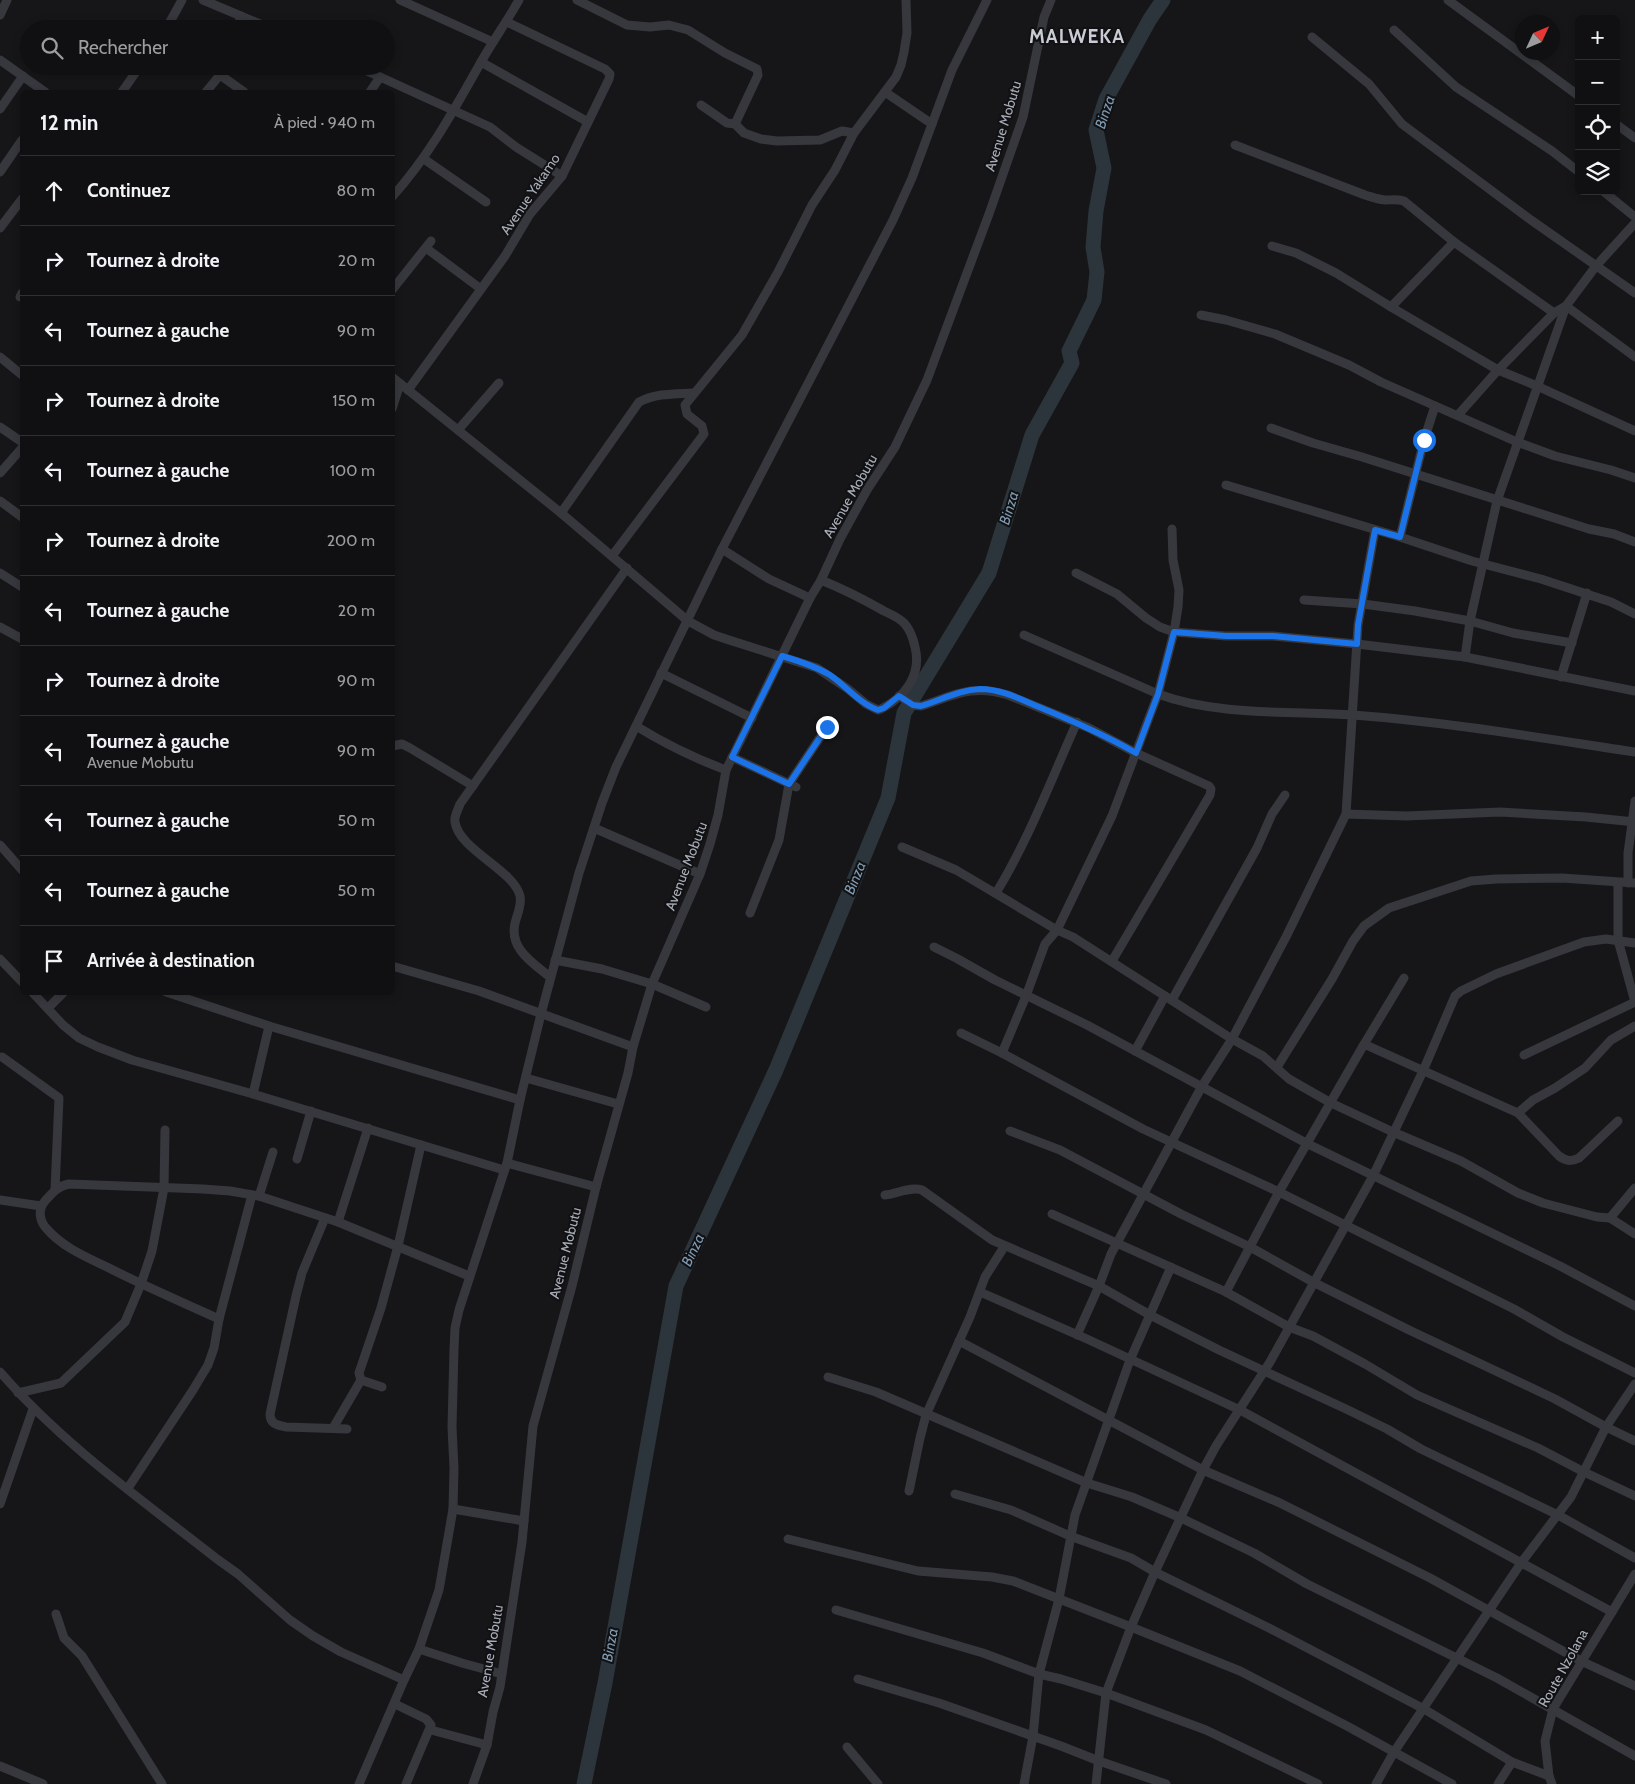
<!DOCTYPE html>
<html lang="fr">
<meta charset="utf-8">
<style>
:root{--surface:#101012;--page:#19191b;--text:#f1f3f6;--muted:#9c9d9f;--line:#303032}
body{margin:0;font-family:Cabin,sans-serif;background:var(--page);color:var(--text)}
.controls{position:absolute;right:15px;top:15px;display:grid;overflow:hidden;border-radius:8px;box-shadow:0 2px 8px #0003}
.controls button{width:45px;height:45px;display:grid;place-items:center;padding:0;border:0;border-bottom:1px solid var(--line);background:var(--surface);color:var(--text);font:25px sans-serif}
.compass{position:absolute;left:1515px;top:15px;width:45px;height:45px;border-radius:50%;background:var(--surface);box-shadow:0 2px 8px #0003;rotate:46deg}
.stop{position:absolute;width:15px;height:15px;margin:-11px;border:4px solid #1a73e8;border-radius:50%;background:#fff}
.stop.end{background:#1a73e8;border-color:#fff;box-shadow:0 1px 5px #0008}
.list{margin:0;padding:0;list-style:none}
h2{display:flex;justify-content:space-between;align-items:center;height:65px;margin:0;padding:0 20px;font-size:21px}
h2 small{font-size:16px;font-weight:400;color:var(--muted)}
.list li{display:grid;grid-template-columns:32px 1fr auto;gap:15px;align-items:center;box-sizing:border-box;height:70px;padding:0 20px;border-top:1px solid var(--line)}
.list b{display:block;font-size:19px;white-space:nowrap}
.list p{margin:0;font-size:16px;white-space:nowrap;color:var(--muted)}
.list em{font-size:16px;font-style:normal;color:var(--muted)}
.icon{flex:none;width:28px;height:28px;fill:none;stroke:currentColor;stroke-width:2;stroke-linecap:round;stroke-linejoin:round}
.map{position:relative;flex:none;width:1635px;height:1784px;overflow:hidden}
.search{position:absolute;background:var(--surface);box-shadow:0 2px 8px #0003;left:20px;top:20px;width:375px;height:55px;display:flex;align-items:center;gap:12px;box-sizing:border-box;padding:0 18px;border-radius:28px;color:var(--muted);font-size:19px}
.panel{position:absolute;background:var(--surface);box-shadow:0 2px 8px #0003;left:20px;top:90px;width:375px;height:905px;border-radius:8px}
.map>svg:first-child{display:block}
.lines{fill:none;stroke-linecap:round;stroke-linejoin:round}
.river{stroke:#2c353c;stroke-width:15}
.minor{stroke:#37383d;stroke-width:9}
.route{stroke:#1a73e8;stroke-width:6}
.labels{text-anchor:middle;stroke-width:4;stroke-linejoin:round;paint-order:stroke}
.street-label{font-size:14px;fill:#a8adb8;stroke:#111113}
.water-label{font-size:15px;font-style:italic;fill:#7f9bb3;stroke:#111113}
.district-label{font-size:19px;font-weight:bold;letter-spacing:1px;fill:#c9ccd4;stroke:#111113}
</style>
<div class="map">
<svg width="1635" height="1784" viewBox="0 0 1635 1784">
<rect width="100%" height="100%" fill="#161618"/>
<g class="lines">
<path class="river" d="M 584,1784 L 605,1683 L 676,1286 L 776,1070 L 888,798 L 904,713 L 989,573 L 1032,435 L 1072,363 L 1069,351 L 1094,300 L 1097,272 L 1093,247 L 1096,211 L 1104,168 L 1096,130 L 1106,99 L 1150,19 L 1163,0"/>
<g class="minor">
<path d="M 203,0 L 272,29"/>
<path d="M 400,0 L 493,42"/>
<path d="M 577,0 L 627,25 L 650,27 L 669,25 L 688,30 L 725,53 L 757,69 L 758,75 L 735,124"/>
<path d="M 1448,0 L 1579,96"/>
<path d="M 0,15 L 7,0"/>
<path d="M 166,29 L 182,0"/>
<path d="M 237,29 L 241,16"/>
<path d="M 1394,30 L 1456,87 L 1552,151 L 1579,172"/>
<path d="M 1312,37 L 1369,84 L 1402,124 L 1531,220 L 1635,293"/>
<path d="M 0,60 L 45,92"/>
<path d="M 481,62 L 588,122"/>
<path d="M 356,66 L 490,127 L 516,147 L 562,176"/>
<path d="M 219,76 L 223,77 L 244,92"/>
<path d="M 122,92 L 140,66"/>
<path d="M 206,92 L 219,76 L 223,66"/>
<path d="M 370,92 L 380,77"/>
<path d="M 885,92 L 932,124"/>
<path d="M 701,105 L 727,123 L 735,124 L 744,133 L 761,139 L 777,141 L 820,140 L 842,131 L 854,133"/>
<path d="M 0,109 L 23,76"/>
<path d="M 1616,124 L 1635,138"/>
<path d="M 1235,145 L 1365,195 C 1372,197 1379,200 1386,200 C 1392,200 1397,199 1404,201 L 1454,242 L 1554,313"/>
<path d="M 424,159 L 486,202"/>
<path d="M 0,172 L 22,140"/>
<path d="M 1603,191 L 1635,217"/>
<path d="M 392,197 C 429,156 454,110 481,62 C 493,41 507,21 519,0"/>
<path d="M 0,228 L 22,199"/>
<path d="M 1272,246 L 1296,253 L 1336,273 L 1391,307 L 1498,370 L 1537,386 L 1635,431"/>
<path d="M 426,248 L 481,289"/>
<path d="M 392,290 L 431,241"/>
<path d="M 20,297 L 22,293"/>
<path d="M 1391,307 L 1454,242"/>
<path d="M 1201,315 L 1226,320 L 1275,334 L 1349,365 L 1381,382 L 1517,442 L 1555,456 L 1611,470 L 1635,478"/>
<path d="M 0,357 L 22,375"/>
<path d="M 392,377 L 561,513 L 688,621 L 714,635 L 729,640 L 817,668 L 848,689 L 866,704 L 878,710 L 881,709 C 905,697 922,675 915,647 C 913,638 910,629 904,623 C 898,617 890,614 884,611 C 863,599 843,589 821,580"/>
<path d="M 408,390 L 505,256 L 530,214 L 562,176 L 609,79 L 610,74 L 605,69 L 507,22"/>
<path d="M 392,409 L 400,384"/>
<path d="M 1458,415 L 1498,370 L 1554,313 L 1566,306 L 1635,357"/>
<path d="M 0,427 L 22,442"/>
<path d="M 1271,428 L 1313,443 L 1362,457 L 1589,529 L 1614,534 L 1635,542"/>
<path d="M 458,430 L 499,383"/>
<path d="M 0,473 L 22,448"/>
<path d="M 1226,485 L 1400,537 L 1472,561 L 1541,579 L 1611,602 L 1635,614"/>
<path d="M 0,501 L 22,517"/>
<path d="M 561,513 L 639,402 C 657,393 674,394 693,393"/>
<path d="M 1375,530 L 1358,625 L 1346,814 L 1286,937 L 1232,1039 L 1202,1086 L 1111,1254 L 1099,1286 L 1150,1315 L 1219,1350 L 1346,1409 L 1387,1429 L 1421,1449 L 1558,1515 L 1635,1558"/>
<path d="M 1400,537 L 1424,440 L 1435,406"/>
<path d="M 722,549 L 769,579 L 810,598"/>
<path d="M 612,556 L 704,434 L 702,426 L 687,414 L 685,405 L 742,335 L 778,272 L 812,205 L 835,170 L 854,133 L 896,77 L 901,65 L 904,52 L 907,33 L 906,0"/>
<path d="M 0,573 L 22,587"/>
<path d="M 1076,573 L 1117,594 L 1146,618 L 1160,627 L 1174,632 L 1226,636 L 1273,636 L 1357,644 L 1465,657 L 1635,691"/>
<path d="M 1304,600 L 1363,604 L 1415,611 L 1470,621 L 1513,633 L 1572,643"/>
<path d="M 0,627 L 22,639"/>
<path d="M 1024,635 L 1158,694 C 1217,716 1290,711 1353,715 C 1448,722 1541,738 1635,752"/>
<path d="M 1465,657 L 1470,621 L 1497,501 L 1566,306 L 1596,266 L 1635,223"/>
<path d="M 661,673 L 752,718"/>
<path d="M 1561,677 L 1587,593"/>
<path d="M 899,696 L 913,705 L 921,706 C 955,695 972,684 1008,695 L 1089,728 L 1136,753 L 1209,786 L 1211,789 L 1210,795 L 1112,961"/>
<path d="M 636,726 C 665,744 694,758 726,770"/>
<path d="M 392,746 L 402,744 L 410,748 L 473,786"/>
<path d="M 732,757 L 796,787"/>
<path d="M 1346,814 L 1406,816 L 1500,812 L 1586,817 L 1635,822"/>
<path d="M 594,828 L 700,874"/>
<path d="M 0,845 L 22,870"/>
<path d="M 902,847 L 956,870 L 1057,930 L 1073,937 L 1232,1039 L 1263,1056 L 1289,1079 L 1331,1103 L 1393,1132 L 1461,1161 L 1518,1193 L 1543,1203 L 1597,1217 L 1610,1218 L 1635,1234"/>
<path d="M 1618,883 L 1618,940 L 1635,1002"/>
<path d="M 1628,883 L 1628,853 L 1635,801"/>
<path d="M 996,893 C 1029,839 1051,780 1077,722"/>
<path d="M 750,913 L 779,840 L 789,784 L 827,727"/>
<path d="M 934,947 L 956,958 L 995,980 L 1087,1025 L 1308,1144 L 1560,1266 L 1635,1306"/>
<path d="M 0,959 L 22,982"/>
<path d="M 555,960 L 602,969 L 652,984 L 706,1007"/>
<path d="M 392,966 L 479,991 L 633,1047"/>
<path d="M 550,977 C 533,963 509,949 515,923 C 517,915 522,905 520,896 C 514,870 459,850 455,822 C 454,816 458,810 460,804 L 627,568"/>
<path d="M 32,992 L 63,1025 L 79,1038 L 98,1047 L 132,1060 L 253,1094 L 504,1170"/>
<path d="M 166,992 L 269,1026 L 520,1100"/>
<path d="M 1172,1000 L 1257,848 L 1272,814 L 1285,795"/>
<path d="M 48,1008 L 64,992"/>
<path d="M 961,1033 L 1002,1053 L 1143,1129 L 1279,1192 L 1514,1309 L 1563,1337 L 1635,1373"/>
<path d="M 1363,1046 L 1404,978"/>
<path d="M 1135,1051 L 1165,996"/>
<path d="M 1002,1053 L 1026,996 L 1045,944 L 1057,930 L 1112,816 L 1158,694 L 1174,632 L 1178,607 L 1179,590 L 1173,560 L 1172,529"/>
<path d="M 1524,1055 L 1635,1002"/>
<path d="M 2,1057 L 59,1098 L 55,1190"/>
<path d="M 1277,1067 L 1332,979 L 1353,941 L 1364,926 L 1389,908 L 1471,881 L 1496,879 L 1562,878 L 1635,883"/>
<path d="M 526,1078 L 618,1104"/>
<path d="M 253,1094 L 269,1026"/>
<path d="M 1518,1113 L 1533,1100 L 1555,1088 L 1585,1068 L 1611,1040 L 1635,1026"/>
<path d="M 1010,1131 L 1060,1150 L 1181,1214 L 1250,1247 L 1313,1282 L 1409,1330 L 1555,1399 L 1606,1427 L 1635,1441"/>
<path d="M 297,1159 L 311,1111"/>
<path d="M 507,1163 L 596,1187"/>
<path d="M 885,1195 C 897,1194 911,1186 922,1190 L 992,1240 L 1099,1286 L 1077,1335"/>
<path d="M 259,1196 L 273,1152"/>
<path d="M 0,1200 L 41,1206"/>
<path d="M 1052,1214 L 1226,1292 L 1289,1327 L 1313,1336 L 1365,1364 L 1417,1395 L 1538,1448 L 1584,1472 L 1635,1496"/>
<path d="M 325,1218 L 302,1273 L 296,1296 L 270,1414 C 270,1424 277,1425 286,1427 L 347,1429"/>
<path d="M 1610,1218 L 1635,1188"/>
<path d="M 338,1222 L 368,1128"/>
<path d="M 980,1292 L 1087,1339 L 1240,1410 L 1612,1612"/>
<path d="M 1226,1292 L 1279,1192 L 1363,1046 L 1366,1045 L 1518,1113 L 1559,1156 C 1566,1161 1571,1162 1579,1158 L 1618,1121"/>
<path d="M 219,1319 C 182,1302 144,1286 107,1267 C 86,1257 62,1247 46,1228 C 39,1220 38,1209 45,1201 C 53,1192 58,1186 69,1184 L 203,1189 L 230,1191 L 259,1196 L 338,1222 L 469,1276"/>
<path d="M 959,1341 L 1203,1470 L 1280,1503 L 1430,1578 L 1581,1661 L 1635,1686"/>
<path d="M 0,1372 C 62,1444 142,1500 217,1559 L 238,1574 L 290,1620 L 313,1636 L 341,1652 L 404,1680"/>
<path d="M 828,1377 L 876,1392 L 1087,1483 L 1132,1497 L 1181,1518 L 1254,1553 L 1307,1584 L 1497,1678 L 1635,1756"/>
<path d="M 361,1380 L 382,1387"/>
<path d="M 18,1393 L 61,1383 L 125,1322 L 141,1284 L 152,1251 L 164,1188 L 165,1130"/>
<path d="M 333,1428 L 361,1380 L 359,1373 L 381,1308 L 398,1246 L 421,1145"/>
<path d="M 128,1488 L 193,1390 L 208,1365 L 214,1348 L 219,1319 L 252,1195"/>
<path d="M 909,1491 L 920,1438 L 926,1415 L 970,1317 L 985,1277 L 1004,1247"/>
<path d="M 955,1494 L 1011,1510 L 1070,1536 L 1131,1558 L 1155,1572 L 1269,1628 L 1424,1709 L 1512,1762 L 1549,1776"/>
<path d="M 0,1504 L 33,1409"/>
<path d="M 453,1509 L 524,1521"/>
<path d="M 788,1539 L 918,1571 L 992,1577 L 1013,1581 L 1131,1627 L 1240,1671 L 1347,1726 L 1452,1784"/>
<path d="M 836,1610 L 983,1653 L 1039,1674 L 1061,1679 L 1106,1693 L 1206,1730 L 1318,1784"/>
<path d="M 56,1614 L 64,1638 L 82,1656 L 162,1784"/>
<path d="M 419,1649 L 462,1663 L 502,1674"/>
<path d="M 858,1679 L 939,1703 L 1061,1746 L 1099,1761 L 1166,1784"/>
<path d="M 395,1704 L 426,1719 L 431,1725 L 406,1784"/>
<path d="M 431,1730 L 487,1745"/>
<path d="M 847,1747 L 878,1784"/>
<path d="M 0,1766 L 43,1784"/>
<path d="M 359,1784 L 404,1680 L 419,1649 L 439,1590 L 453,1509 L 454,1468 L 452,1427 L 454,1349 L 455,1328 L 459,1310 L 507,1163 L 520,1100 L 541,1014 L 579,873 L 602,803 L 616,767 L 722,549 L 893,220 L 912,178 L 952,70 L 987,0"/>
<path d="M 473,1784 L 487,1745 L 493,1712 L 500,1687 L 522,1542 L 533,1426 L 572,1286 L 596,1187 L 628,1073 L 633,1047 L 652,984 L 700,874 L 710,844 L 718,815 L 726,770 L 810,598 L 821,580 L 840,539 L 867,490 L 895,447 L 927,380 L 989,214 L 1023,117 L 1044,17 L 1051,0"/>
<path d="M 1024,1784 L 1033,1736 L 1039,1674 L 1059,1599 L 1075,1515 L 1130,1360 L 1171,1267"/>
<path d="M 1096,1784 L 1106,1693 L 1131,1627 L 1155,1572 L 1203,1470 L 1216,1446 L 1270,1362 L 1373,1176 L 1423,1071 L 1455,996 L 1461,991 L 1496,974 L 1584,942 L 1606,939 L 1635,943"/>
<path d="M 1376,1784 L 1394,1752 L 1521,1563 L 1571,1497 L 1606,1427 L 1635,1384"/>
<path d="M 1498,1784 L 1512,1762"/>
<path d="M 1552,1784 L 1549,1776 L 1545,1741 L 1553,1709 L 1635,1574"/>
</g>
</g>
<g class="lines">
<path class="route" d="M 827,727 L 789,784 L 732,757 L 782,656 C 799,661 815,666 830,675 C 846,686 860,704 878,710 L 884,708 L 899,696 L 913,705 L 921,706 C 941,700 959,690 980,689 C 1001,689 1020,699 1039,707 C 1073,721 1105,735 1136,753 L 1158,694 L 1174,632 L 1226,636 L 1273,636 L 1357,644 L 1358,625 L 1375,530 L 1400,537 L 1424,440"/>
</g>
<g class="labels">
<g class="street-label">
<text transform="translate(1003 126) rotate(-73)" y="5">Avenue Mobutu</text>
<text transform="translate(530 194) rotate(-56)" y="5">Avenue Yakamo</text>
<text transform="translate(850 496) rotate(-60)" y="5">Avenue Mobutu</text>
<text transform="translate(686 866) rotate(-69)" y="5">Avenue Mobutu</text>
<text transform="translate(565 1253) rotate(-76)" y="5">Avenue Mobutu</text>
<text transform="translate(490 1651) rotate(-80)" y="5">Avenue Mobutu</text>
<text transform="translate(1563 1668) rotate(-61)" y="5">Route Nzolana</text>
</g>
<g class="water-label">
<text transform="translate(1105 112) rotate(-72)" y="5">Binza</text>
<text transform="translate(1009 508) rotate(-73)" y="5">Binza</text>
<text transform="translate(855 878) rotate(-68)" y="5">Binza</text>
<text transform="translate(693 1250) rotate(-65)" y="5">Binza</text>
<text transform="translate(610 1645) rotate(-80)" y="5">Binza</text>
</g>
<g class="district-label">
<text x="1077" y="43">MALWEKA</text>
</g>
</g>
</svg>
<div class="controls">
<button>+</button>
<button>−</button>
<button><svg class="icon" aria-label="locate" viewBox="0 0 24 24"><circle cx="12" cy="12" r="6"/><path d="M12 2v4M12 18v4M2 12h4M18 12h4"/></svg></button>
<button><svg class="icon" aria-label="layers" viewBox="0 0 24 24"><path d="M12 4l9 5-9 5-9-5zM3 14l9 5 9-5"/></svg></button>
</div>
<svg class="compass" viewBox="-18 -18 36 36"><path d="M0-13l5 13h-10z" fill="#e53935"/><path d="M0 13l5-13h-10z" fill="#9c9d9f"/></svg>
<div class="stop" style="left:1424px;top:440px"></div>
<div class="stop end" style="left:827px;top:727px"></div>
<div class="search"><svg class="icon" aria-label="search" viewBox="0 0 24 24"><circle cx="10" cy="10" r="6"/><path d="M15 15l6 6"/></svg>Rechercher</div>
<section class="panel">
<h2>12 min<small>À pied · 940 m</small></h2>
<ul class="list">
<li><svg class="icon" aria-label="ahead" viewBox="0 0 24 24"><path d="M12 20V5M6 11l6-6 6 6"/></svg><div><b>Continuez</b></div><em>80 m</em></li>
<li><svg class="icon" aria-label="right" viewBox="0 0 24 24"><path d="M7 20v-9h11M14 6l5 5-5 5"/></svg><div><b>Tournez à droite</b></div><em>20 m</em></li>
<li><svg class="icon" aria-label="left" viewBox="0 0 24 24"><path d="M17 20v-9H6M10 6l-5 5 5 5"/></svg><div><b>Tournez à gauche</b></div><em>90 m</em></li>
<li><svg class="icon" aria-label="right" viewBox="0 0 24 24"><path d="M7 20v-9h11M14 6l5 5-5 5"/></svg><div><b>Tournez à droite</b></div><em>150 m</em></li>
<li><svg class="icon" aria-label="left" viewBox="0 0 24 24"><path d="M17 20v-9H6M10 6l-5 5 5 5"/></svg><div><b>Tournez à gauche</b></div><em>100 m</em></li>
<li><svg class="icon" aria-label="right" viewBox="0 0 24 24"><path d="M7 20v-9h11M14 6l5 5-5 5"/></svg><div><b>Tournez à droite</b></div><em>200 m</em></li>
<li><svg class="icon" aria-label="left" viewBox="0 0 24 24"><path d="M17 20v-9H6M10 6l-5 5 5 5"/></svg><div><b>Tournez à gauche</b></div><em>20 m</em></li>
<li><svg class="icon" aria-label="right" viewBox="0 0 24 24"><path d="M7 20v-9h11M14 6l5 5-5 5"/></svg><div><b>Tournez à droite</b></div><em>90 m</em></li>
<li><svg class="icon" aria-label="left" viewBox="0 0 24 24"><path d="M17 20v-9H6M10 6l-5 5 5 5"/></svg><div><b>Tournez à gauche</b><p>Avenue Mobutu</p></div><em>90 m</em></li>
<li><svg class="icon" aria-label="left" viewBox="0 0 24 24"><path d="M17 20v-9H6M10 6l-5 5 5 5"/></svg><div><b>Tournez à gauche</b></div><em>50 m</em></li>
<li><svg class="icon" aria-label="left" viewBox="0 0 24 24"><path d="M17 20v-9H6M10 6l-5 5 5 5"/></svg><div><b>Tournez à gauche</b></div><em>50 m</em></li>
<li><svg class="icon" aria-label="arrive" viewBox="0 0 24 24"><path d="M6 21V4h12l-3 4 3 4H6"/></svg><div><b>Arrivée à destination</b></div></li>
</ul>
</section>
</div>
